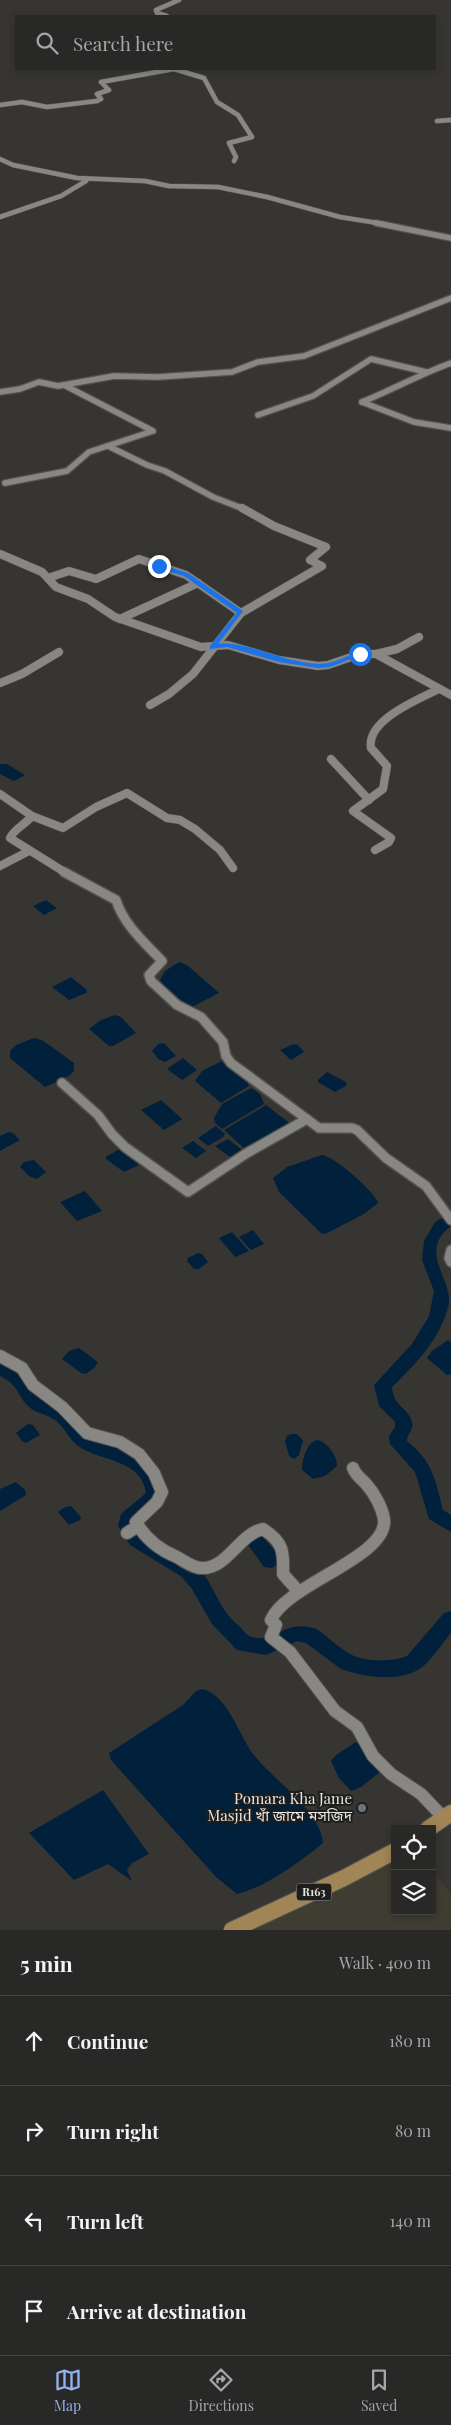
<!DOCTYPE html>
<meta charset="utf-8">
<style>
:root{--surface:#282826;--page:#343432;--text:#f1f3f6;--muted:#a5a6a7;--line:#444443;--accent:#95b2f1}
body{margin:0;font-family:"Playfair Display","Noto Sans Bengali",serif;background:var(--page);color:var(--text)}
.controls{position:absolute;right:15px;bottom:15px;display:grid;overflow:hidden;border-radius:0px;box-shadow:0 2px 8px #0003}
.controls button{width:45px;height:45px;display:grid;place-items:center;padding:0;border:0;border-bottom:1px solid var(--line);background:var(--surface);color:var(--text);font:25px sans-serif}
.stop{position:absolute;width:15px;height:15px;margin:-11px;border:4px solid #1a73e8;border-radius:50%;background:#fff}
.stop.end{background:#1a73e8;border-color:#fff;box-shadow:0 1px 5px #0008}
.list{margin:0;padding:0;list-style:none}
h2{display:flex;justify-content:space-between;align-items:center;height:65px;margin:0;padding:0 20px;font-size:21px}
h2 small{font-size:16px;font-weight:400;color:var(--muted)}
.list li{display:grid;grid-template-columns:32px 1fr auto;gap:15px;align-items:center;box-sizing:border-box;height:90px;padding:0 20px;border-top:1px solid var(--line)}
.list b{display:block;font-size:19px;white-space:nowrap}
.list em{font-size:16px;font-style:normal;color:var(--muted)}
.icon{flex:none;width:28px;height:28px;fill:none;stroke:currentColor;stroke-width:2;stroke-linecap:round;stroke-linejoin:round}
.map{position:relative;flex:none;width:451px;height:1930px;overflow:hidden}
.search{position:absolute;background:var(--surface);box-shadow:0 2px 8px #0003;left:15px;right:15px;top:15px;height:55px;display:flex;align-items:center;gap:12px;box-sizing:border-box;padding:0 18px;border-radius:0px;color:var(--muted);font-size:19px}
.sheet{height:425px;background:var(--surface)}
nav{display:flex;justify-content:space-around;align-items:center;box-sizing:border-box;height:70px;border-top:1px solid var(--line);background:var(--surface);font-size:14px;color:var(--muted)}
nav a{display:grid;justify-items:center;gap:2px}
nav .on{color:var(--accent)}
.map>svg:first-child{display:block}
.built{fill:#3f3c32}
.water{fill:#00203c}
.lines{fill:none;stroke-linecap:round;stroke-linejoin:round}
.river{fill:#00203c;fill-rule:evenodd}
.minor-far4-casing{stroke:#52514e;stroke-width:5.5}
.minor-far3-casing{stroke:#52514e;stroke-width:8}
.minor-far2-casing{stroke:#52514e;stroke-width:9}
.minor-far1-casing{stroke:#52514e;stroke-width:12}
.minor-casing{stroke:#52514e;stroke-width:14}
.major-casing{stroke:#52514e;stroke-width:18}
.minor-far4{stroke:#898783;stroke-width:4.5}
.minor-far3{stroke:#898783;stroke-width:5.5}
.minor-far2{stroke:#898783;stroke-width:8}
.minor-far1{stroke:#898783;stroke-width:9}
.minor{stroke:#898783;stroke-width:12}
.major{stroke:#a18557;stroke-width:16}
.route{fill:#1a73e8}
.worship-dot{fill:#6b7280;stroke:#1d1d1b;stroke-width:2}
.labels{text-anchor:middle;stroke-width:4;stroke-linejoin:round;paint-order:stroke}
.shield{fill:#1d1d1b;stroke:#aaa9a7;stroke-width:1}
.shield-label{font-size:11px;font-weight:bold;fill:#e6e5e3}
.near-poi-label{font-size:15px;fill:#e6e5e3;stroke:#1d1d1b;text-anchor:end}
</style>
<div class="map">
<svg width="451" height="1930" viewBox="0 0 451 1930">
<rect width="100%" height="100%" fill="#363532"/>
<path class="built" d="M 395,1849 L 395,1911 L 432,1911 L 432,1871 L 451,1893 L 451,1930 L 231,1930 Z"/>
<g class="water">
<path d="M 0,764 L 7,764 L 25,775 L 14,781 L 0,774 Z"/>
<path d="M 46,900 L 57,908 L 44,915 L 33,906 Z"/>
<path d="M 179,962 L 187,965 L 219,993 L 192,1007 L 168,992 L 160,980 L 165,971 Z"/>
<path d="M 71,977 L 87,990 L 86,993 L 69,1000 L 52,987 Z"/>
<path d="M 115,1015 L 121,1017 L 136,1033 L 113,1046 L 109,1046 L 89,1029 L 101,1020 Z"/>
<path d="M 34,1038 L 42,1040 L 74,1063 L 74,1071 L 69,1076 L 45,1087 L 10,1058 L 10,1051 L 16,1045 Z"/>
<path d="M 164,1043 L 176,1056 L 165,1062 L 158,1059 L 152,1051 L 158,1044 Z"/>
<path d="M 294,1044 L 298,1045 L 304,1052 L 291,1060 L 280,1050 Z"/>
<path d="M 183,1058 L 197,1070 L 182,1080 L 167,1069 Z"/>
<path d="M 222,1061 L 247,1081 L 249,1086 L 221,1103 L 195,1081 L 202,1071 Z"/>
<path d="M 327,1072 L 346,1082 L 347,1085 L 335,1092 L 318,1082 L 318,1080 Z"/>
<path d="M 251,1088 L 260,1094 L 264,1104 L 222,1129 L 215,1123 L 214,1118 L 222,1104 Z"/>
<path d="M 161,1100 L 182,1119 L 164,1130 L 141,1110 Z"/>
<path d="M 266,1105 L 292,1125 L 251,1148 L 245,1149 L 224,1130 Z"/>
<path d="M 216,1126 L 225,1134 L 223,1137 L 208,1146 L 198,1138 Z"/>
<path d="M 8,1132 L 13,1133 L 20,1140 L 0,1151 L 0,1136 Z"/>
<path d="M 228,1139 L 242,1150 L 230,1157 L 215,1146 Z"/>
<path d="M 193,1141 L 206,1151 L 196,1158 L 182,1148 Z"/>
<path d="M 121,1148 L 139,1165 L 124,1172 L 106,1159 L 106,1157 Z"/>
<path d="M 322,1155 C 334,1156 375,1192 378,1203 L 364,1214 L 327,1233 L 322,1234 L 279,1192 L 273,1178 L 287,1167 Z"/>
<path d="M 34,1160 L 46,1172 L 37,1179 L 29,1176 L 20,1167 L 24,1162 Z"/>
<path d="M 85,1191 L 102,1211 L 77,1221 L 60,1202 Z"/>
<path d="M 253,1230 L 264,1244 L 251,1250 L 239,1237 Z"/>
<path d="M 232,1232 L 249,1251 L 235,1257 L 219,1238 Z"/>
<path d="M 198,1253 L 202,1254 L 208,1262 L 199,1269 L 194,1269 L 187,1261 L 188,1258 Z"/>
<path d="M 448,1340 L 451,1342 L 451,1374 L 447,1375 L 427,1358 L 432,1351 Z"/>
<path d="M 79,1348 L 98,1362 L 95,1367 L 86,1374 L 81,1373 L 62,1359 L 69,1351 Z"/>
<path d="M 28,1424 L 33,1425 L 40,1435 L 26,1443 L 23,1442 L 16,1433 Z"/>
<path d="M 291,1434 L 297,1434 L 303,1440 L 299,1455 L 294,1459 L 289,1456 L 285,1441 L 287,1436 Z"/>
<path d="M 317,1440 C 327,1441 337,1456 337,1466 L 325,1476 L 313,1479 L 302,1470 C 302,1460 306,1443 317,1440 Z"/>
<path d="M 16,1482 L 25,1490 L 26,1495 L 0,1511 L 0,1489 Z"/>
<path d="M 71,1506 L 81,1517 L 80,1520 L 69,1525 L 58,1512 L 65,1507 Z"/>
<path d="M 260,1534 L 281,1557 L 279,1564 L 272,1568 L 264,1567 L 246,1542 Z"/>
<path d="M 202,1689 C 227,1694 239,1735 253,1754 C 272,1779 321,1811 323,1843 C 300,1862 266,1887 237,1894 L 216,1877 L 111,1760 L 109,1753 L 183,1705 L 196,1691 Z"/>
<path d="M 356,1742 L 363,1747 L 380,1772 L 361,1787 L 351,1791 L 339,1778 L 331,1761 L 336,1755 Z"/>
<path d="M 103,1790 L 149,1854 L 132,1863 L 127,1870 L 132,1881 L 108,1864 L 74,1880 L 29,1833 Z"/>
</g>
<g class="lines">
<g class="river">
<path d="M 451,1213 L 451,1226 C 418,1251 451,1277 449,1303 C 442,1337 416,1364 392,1387 C 394,1408 408,1407 412,1422 C 414,1430 407,1434 407,1441 C 433,1462 435,1479 443,1510 L 451,1515 L 451,1532 L 429,1519 L 415,1472 L 390,1444 L 389,1436 L 395,1427 L 395,1422 L 379,1406 L 374,1385 L 412,1344 L 429,1316 L 434,1291 L 422,1260 L 424,1241 L 435,1222 Z"/>
<path d="M 0,1362 L 24,1373 L 40,1397 L 68,1410 L 90,1436 L 102,1443 L 129,1450 L 143,1459 L 158,1478 L 164,1494 L 158,1504 L 136,1522 C 140,1545 180,1553 196,1566 C 209,1577 215,1596 225,1611 C 229,1617 235,1622 240,1627 C 244,1631 247,1636 252,1637 C 278,1643 284,1618 317,1629 C 328,1637 340,1649 352,1655 C 366,1662 393,1662 407,1656 L 444,1613 L 451,1611 L 451,1633 C 442,1643 432,1660 421,1668 C 400,1683 363,1677 341,1669 L 306,1643 L 297,1641 L 266,1655 L 237,1650 L 212,1624 L 192,1589 L 182,1577 L 130,1545 L 121,1531 L 118,1526 L 121,1514 L 146,1493 C 142,1460 102,1461 81,1448 C 69,1441 66,1428 55,1420 C 47,1414 34,1413 28,1406 C 16,1394 20,1386 0,1376 Z"/>
</g>
<g class="minor-far4-casing">
<g id="minor-far4">
<path d="M 167,16 L 157,13 L 156,10 L 179,0"/>
<path d="M 174,69 L 204,78 L 217,102 L 238,115 L 252,137 L 229,143 L 236,157 L 234,161"/>
<path d="M 0,105 L 22,102 L 47,107 L 97,101 L 101,99 L 97,94 L 109,90 L 101,82 L 174,69"/>
<path d="M 437,121 L 451,120"/>
<path d="M 0,159 L 13,165 L 77,178 L 145,181 L 169,186 L 218,187 L 267,197 L 340,217 L 384,224"/>
<path d="M 0,217 L 61,196 L 86,181"/>
</g>
</g>
<g class="minor-far3-casing">
<g id="minor-far3">
<path d="M 376,223 L 451,238"/>
<path d="M 0,392 L 20,389 L 39,382 L 58,386 L 114,376 L 158,377 L 232,372 L 258,362 L 304,356 L 451,298"/>
<path d="M 362,402 C 392,390 420,374 451,363"/>
<path d="M 362,402 L 414,422 L 451,428"/>
<path d="M 258,415 L 313,396 L 371,359 L 426,372"/>
<path d="M 108,446 L 147,465 L 165,471 L 213,497 L 244,509"/>
<path d="M 5,483 L 67,471 L 89,452 L 153,431 L 64,385"/>
</g>
</g>
<g class="minor-far2-casing">
<g id="minor-far2">
<path d="M 0,554 L 42,572 L 56,587 L 88,599 L 115,617 L 201,647 L 228,645 L 279,660 L 318,666 L 328,665 L 360,654 L 376,654 L 451,695"/>
<path d="M 48,578 L 69,571 L 96,579 L 139,559 L 186,575 L 241,613"/>
<path d="M 120,619 L 198,583"/>
<path d="M 376,654 L 397,649 L 419,637"/>
<path d="M 0,683 L 22,674 L 59,652"/>
<path d="M 150,705 L 169,694 L 193,674 L 241,613 L 322,566 L 310,560 L 326,547 L 274,526 L 242,508"/>
<path d="M 331,759 L 369,800"/>
<path d="M 0,794 L 32,816 C 26,824 14,829 10,838 L 66,873"/>
<path d="M 32,816 L 63,828 L 96,807 L 127,793 L 167,818 L 180,820 L 195,829 L 220,850 L 233,868"/>
<path d="M 375,850 L 389,842 L 391,838 L 353,811 L 383,789 L 387,766 L 371,748 C 366,720 419,699 439,689"/>
<path d="M 0,866 L 29,851"/>
</g>
</g>
<g class="minor-far1-casing">
<g id="minor-far1">
<path d="M 64,872 L 116,900 C 124,925 144,942 162,961 L 149,975 L 151,981 L 177,1005 L 201,1017 L 223,1042 L 226,1056 L 231,1063 L 319,1128 L 352,1128 L 357,1130 L 386,1158 L 426,1186 L 451,1220"/>
<path d="M 62,1083 L 98,1115 L 112,1134 L 125,1147 L 188,1192 L 247,1153 L 307,1119"/>
<path d="M 451,1250 L 449,1258 L 451,1262"/>
</g>
</g>
<g class="minor-casing">
<g id="minor">
<path d="M 0,1356 L 22,1368 L 33,1385 L 62,1407 L 87,1433 L 120,1442 L 139,1454 L 154,1473 L 162,1492 L 157,1502 L 136,1522 C 145,1538 160,1550 177,1557 C 184,1561 193,1568 202,1568 C 227,1569 239,1534 263,1529 C 283,1542 284,1551 283,1574 L 299,1592"/>
<path d="M 353,1468 C 356,1476 362,1479 367,1485 C 375,1494 382,1508 384,1519 C 389,1557 286,1584 271,1620 L 276,1625 L 271,1637 L 290,1652 L 335,1711 L 357,1727 L 373,1756 L 391,1774 L 421,1794 L 444,1818"/>
<path d="M 127,1533 L 138,1526"/>
</g>
</g>
<g class="major-casing">
<g id="major">
<path d="M 428,1829 L 451,1813"/>
<path d="M 232,1930 L 344,1878 L 395,1851"/>
</g>
</g>
<use href="#minor-far4" class="minor-far4"/>
<use href="#minor-far3" class="minor-far3"/>
<use href="#minor-far2" class="minor-far2"/>
<use href="#minor-far1" class="minor-far1"/>
<use href="#minor" class="minor"/>
<use href="#major" class="major"/>
</g>
<path class="route" d="M 159,564 L 188,573 L 243,611 L 218,644 C 244,640 288,664 320,664 C 334,664 347,655 360,652 L 364,654 L 330,667 L 318,668 L 279,662 L 227,647 L 210,649 L 210,646 L 237,613 L 184,576 L 157,568 Z"/>
<circle class="worship-dot" cx="362" cy="1808" r="5"/>
<g class="labels">
<rect class="shield" x="296.5" y="1883.5" width="35" height="17" rx="4"/>
<g class="shield-label">
<text x="314" y="1896">R163</text>
</g>
<g class="near-poi-label">
<text x="352" y="1804">Pomara Kha Jame<tspan x="352" dy="17">Masjid খাঁ জামে মসজিদ</tspan></text>
</g>
</g>
</svg>
<div class="controls">
<button><svg class="icon" aria-label="locate" viewBox="0 0 24 24"><circle cx="12" cy="12" r="6"/><path d="M12 2v4M12 18v4M2 12h4M18 12h4"/></svg></button>
<button><svg class="icon" aria-label="layers" viewBox="0 0 24 24"><path d="M12 4l9 5-9 5-9-5zM3 14l9 5 9-5"/></svg></button>
</div>
<div class="stop" style="left:360px;top:654px"></div>
<div class="stop end" style="left:159px;top:566px"></div>
<div class="search"><svg class="icon" aria-label="search" viewBox="0 0 24 24"><circle cx="10" cy="10" r="6"/><path d="M15 15l6 6"/></svg>Search here</div>
</div>
<section class="sheet">
<h2>5 min<small>Walk · 400 m</small></h2>
<ul class="list">
<li><svg class="icon" aria-label="ahead" viewBox="0 0 24 24"><path d="M12 20V5M6 11l6-6 6 6"/></svg><div><b>Continue</b></div><em>180 m</em></li>
<li><svg class="icon" aria-label="right" viewBox="0 0 24 24"><path d="M7 20v-9h11M14 6l5 5-5 5"/></svg><div><b>Turn right</b></div><em>80 m</em></li>
<li><svg class="icon" aria-label="left" viewBox="0 0 24 24"><path d="M17 20v-9H6M10 6l-5 5 5 5"/></svg><div><b>Turn left</b></div><em>140 m</em></li>
<li><svg class="icon" aria-label="arrive" viewBox="0 0 24 24"><path d="M6 21V4h12l-3 4 3 4H6"/></svg><div><b>Arrive at destination</b></div></li>
</ul>
</section>
<nav>
<a class="on"><svg class="icon" aria-label="map" viewBox="0 0 24 24"><path d="M3 6l6-2 6 2 6-2v14l-6 2-6-2-6 2zM9 4v14M15 6v14"/></svg>Map</a>
<a><svg class="icon" aria-label="directions" viewBox="0 0 24 24"><path d="M12 3l9 9-9 9-9-9zM9 14v-3h6M13 9l2 2-2 2"/></svg>Directions</a>
<a><svg class="icon" aria-label="saved" viewBox="0 0 24 24"><path d="M7 4h10v16l-5-4-5 4z"/></svg>Saved</a>
</nav>
